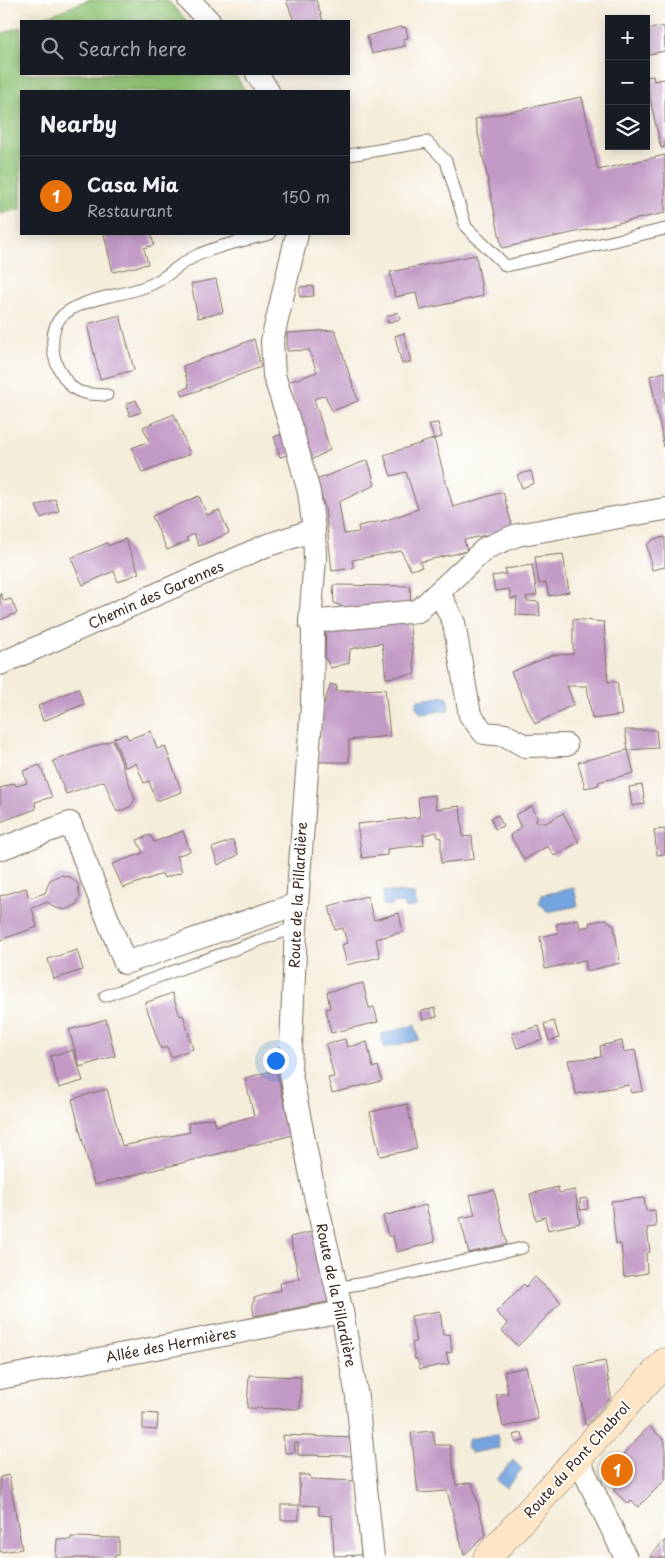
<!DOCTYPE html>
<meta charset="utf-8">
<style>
:root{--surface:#171b24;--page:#20242c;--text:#f1f3f6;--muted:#9ea1a6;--line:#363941;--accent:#8c9099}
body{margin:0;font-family:"Playpen Sans",sans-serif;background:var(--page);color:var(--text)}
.controls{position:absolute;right:15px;top:15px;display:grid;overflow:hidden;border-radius:0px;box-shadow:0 2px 12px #0003}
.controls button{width:45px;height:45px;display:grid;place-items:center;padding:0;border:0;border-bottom:1px solid var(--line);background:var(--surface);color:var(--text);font:25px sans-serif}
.you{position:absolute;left:275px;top:1060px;width:18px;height:18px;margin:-12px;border:4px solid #fff;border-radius:50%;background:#1a73e8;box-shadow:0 0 0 8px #1a73e833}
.badge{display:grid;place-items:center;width:32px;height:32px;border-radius:50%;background:var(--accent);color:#fff;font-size:16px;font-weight:700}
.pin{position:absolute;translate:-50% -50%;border:2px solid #fff;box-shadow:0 1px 5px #0006}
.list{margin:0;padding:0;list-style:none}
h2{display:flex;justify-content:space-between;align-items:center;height:65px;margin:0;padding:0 20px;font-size:21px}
h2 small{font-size:16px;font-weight:400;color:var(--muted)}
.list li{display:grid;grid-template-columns:32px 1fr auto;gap:15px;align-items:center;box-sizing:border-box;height:80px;padding:0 20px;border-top:1px solid var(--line)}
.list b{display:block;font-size:19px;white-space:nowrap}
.list p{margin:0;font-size:16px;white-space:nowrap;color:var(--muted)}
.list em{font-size:16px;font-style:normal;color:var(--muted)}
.icon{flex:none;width:28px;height:28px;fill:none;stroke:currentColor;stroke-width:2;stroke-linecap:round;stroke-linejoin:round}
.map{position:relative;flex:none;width:665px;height:1558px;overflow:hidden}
.search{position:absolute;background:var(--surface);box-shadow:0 2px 12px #0003;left:20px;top:20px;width:330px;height:55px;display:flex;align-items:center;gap:12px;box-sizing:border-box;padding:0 18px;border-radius:0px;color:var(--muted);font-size:19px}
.panel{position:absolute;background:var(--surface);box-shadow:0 2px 12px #0003;left:20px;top:90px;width:330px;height:145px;border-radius:0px}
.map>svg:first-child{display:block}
.green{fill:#93c677;stroke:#67784a}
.water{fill:#74a5df;stroke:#58687e}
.building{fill:#c19ac5}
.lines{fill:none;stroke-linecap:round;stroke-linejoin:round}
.service-casing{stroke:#7c6e60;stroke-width:13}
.minor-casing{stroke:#7c6e60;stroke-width:24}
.secondary-casing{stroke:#7c6e60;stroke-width:29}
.service{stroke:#fff;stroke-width:11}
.minor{stroke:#fff;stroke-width:22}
.secondary{stroke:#fde5c5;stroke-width:28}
.labels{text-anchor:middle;stroke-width:4;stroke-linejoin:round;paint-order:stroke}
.street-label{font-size:14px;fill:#3b2a1e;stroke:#fff}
</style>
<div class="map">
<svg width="665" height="1558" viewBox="0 0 665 1558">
<rect width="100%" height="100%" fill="#fff"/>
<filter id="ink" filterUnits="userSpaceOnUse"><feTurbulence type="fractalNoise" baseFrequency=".02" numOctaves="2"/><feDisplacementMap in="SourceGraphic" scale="10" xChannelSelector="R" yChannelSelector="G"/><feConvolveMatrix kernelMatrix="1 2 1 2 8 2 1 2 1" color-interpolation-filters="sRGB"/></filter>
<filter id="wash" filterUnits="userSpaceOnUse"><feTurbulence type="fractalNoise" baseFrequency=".0096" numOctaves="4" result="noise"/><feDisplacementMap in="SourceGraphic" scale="20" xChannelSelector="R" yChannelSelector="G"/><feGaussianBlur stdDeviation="1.12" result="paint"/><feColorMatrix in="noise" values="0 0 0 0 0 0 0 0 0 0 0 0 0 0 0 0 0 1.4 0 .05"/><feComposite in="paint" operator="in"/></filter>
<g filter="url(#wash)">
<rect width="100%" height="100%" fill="#f4edda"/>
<g class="green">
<path d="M 88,0 L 167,0 L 187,21 L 35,21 Z"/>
<path d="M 21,27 L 21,74 L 235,74 L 245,91 L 21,91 L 21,209 L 0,214 L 0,34 Z"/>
</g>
<g class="water">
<path d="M 447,696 L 449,710 L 421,714 L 415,705 L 418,700 Z"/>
<path d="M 574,888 L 578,906 L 546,912 L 545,908 L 539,904 L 542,895 Z"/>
<path d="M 383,891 L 414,894 L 417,906 L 405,908 L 402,903 L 393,903 L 392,906 L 383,905 Z"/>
<path d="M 415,1025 L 419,1040 L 384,1048 L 381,1034 Z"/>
<path d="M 497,1434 L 499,1448 L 471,1453 L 466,1447 L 469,1439 Z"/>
<path d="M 513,1460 L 522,1469 L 506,1488 L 496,1480 Z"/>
</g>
<g id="blocks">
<g class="building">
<path d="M 286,0 L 316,0 L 323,21 L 294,21 Z"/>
<path d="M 664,26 L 665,51 L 646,55 L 646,30 Z"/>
<path d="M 401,27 L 406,28 L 408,38 L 403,39 L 405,46 L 372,54 L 367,36 Z"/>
<path d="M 653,76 L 654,81 L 665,79 L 665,147 L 661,148 L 646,81 L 646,77 Z"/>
<path d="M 582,97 L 598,170 L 665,155 L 665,213 L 502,248 L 475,119 Z"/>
<path d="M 104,234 L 151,234 L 154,245 L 144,248 L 148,264 L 113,272 Z"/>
<path d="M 476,255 L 483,296 L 420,310 L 416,293 L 395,297 L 390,272 Z"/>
<path d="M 216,279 L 223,312 L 198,318 L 191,284 Z"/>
<path d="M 313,286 L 314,296 L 300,297 L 300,287 Z"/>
<path d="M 398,312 L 400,319 L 388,323 L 387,316 Z"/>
<path d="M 120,315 L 134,370 L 100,379 L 87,324 Z"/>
<path d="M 335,330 L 358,401 L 332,411 L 325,395 L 314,399 L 330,450 L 311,460 L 288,382 L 317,372 L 309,350 L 287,351 L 287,333 Z"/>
<path d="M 404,333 L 411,362 L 402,364 L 395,336 Z"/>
<path d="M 254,339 L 261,367 L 183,396 L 181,390 L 189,387 L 183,366 Z"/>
<path d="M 665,372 L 665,447 L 664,447 L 650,376 Z"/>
<path d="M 136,400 L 141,412 L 130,416 L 126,404 Z"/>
<path d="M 174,414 L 190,454 L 142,473 L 132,448 L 149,441 L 143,427 Z"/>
<path d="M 438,423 L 442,437 L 434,439 L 453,507 L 503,492 L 513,529 L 464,540 L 467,551 L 420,562 L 422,567 L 411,570 L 401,551 L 352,560 L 353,568 L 332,571 L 325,508 L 316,480 L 368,460 L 375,485 L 339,502 L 344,534 L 359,532 L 358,526 L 387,520 L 418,509 L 406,472 L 391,476 L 384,455 L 434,439 L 429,424 Z"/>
<path d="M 284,433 L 291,454 L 280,457 L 274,437 Z"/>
<path d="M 531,471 L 534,483 L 522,488 L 517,475 Z"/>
<path d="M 199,496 L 207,515 L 219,510 L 229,533 L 199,546 L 194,534 L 186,538 L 188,541 L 167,550 L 152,516 Z"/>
<path d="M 55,499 L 59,511 L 41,518 L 36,506 Z"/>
<path d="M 665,537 L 665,567 L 652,570 L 647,545 L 654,539 Z"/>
<path d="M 125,539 L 139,573 L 118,582 L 114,571 L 83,585 L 71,558 L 107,543 L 108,546 Z"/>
<path d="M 563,554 L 569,592 L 549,596 L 546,583 L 539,584 L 535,557 Z"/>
<path d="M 532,565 L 537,595 L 526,597 L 527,601 L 539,602 L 540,616 L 516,615 L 517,598 L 511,599 L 509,589 L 495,591 L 492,576 L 506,574 L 505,569 Z"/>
<path d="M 333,585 L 410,586 L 411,606 L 353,611 L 334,603 Z"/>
<path d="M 0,593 L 4,601 L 11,599 L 17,613 L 0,620 Z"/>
<path d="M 409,619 L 415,674 L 386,678 L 382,643 L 350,649 L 349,663 L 331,668 L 325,658 L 326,626 Z"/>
<path d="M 573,619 L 604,622 L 608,682 L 617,682 L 622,715 L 592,719 L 587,686 L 567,686 L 574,704 L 535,724 L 511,672 L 553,655 L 573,654 Z"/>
<path d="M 331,684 L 337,686 L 336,691 L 385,689 L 390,736 L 349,740 L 349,762 L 319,762 L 322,709 Z"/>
<path d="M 78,688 L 84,704 L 43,721 L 38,706 Z"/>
<path d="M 625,730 L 656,730 L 658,748 L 628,750 Z"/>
<path d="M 151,731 L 157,749 L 165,746 L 182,792 L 156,801 L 149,781 L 144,783 L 136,763 L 125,767 L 114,738 L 126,734 L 128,739 Z"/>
<path d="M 113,740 L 135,799 L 130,807 L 117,812 L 104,781 L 66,794 L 53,761 Z"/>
<path d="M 628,750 L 634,773 L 598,782 L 599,785 L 585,788 L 578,762 Z"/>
<path d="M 40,765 L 52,797 L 35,802 L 36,809 L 0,822 L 0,788 L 15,783 L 16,786 L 27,783 L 23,771 Z"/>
<path d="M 642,785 L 645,804 L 632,806 L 629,787 Z"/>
<path d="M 435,795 L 436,809 L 460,806 L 463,837 L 472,836 L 474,859 L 441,863 L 441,838 L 438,837 L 437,832 L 423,835 L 424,845 L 387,849 L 387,855 L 362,858 L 357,824 L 420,817 L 418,797 Z"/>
<path d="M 532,806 L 537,817 L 536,822 L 546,823 L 563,813 L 579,842 L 554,856 L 548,846 L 524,860 L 510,835 L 521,828 L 515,815 Z"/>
<path d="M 498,815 L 503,826 L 495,829 L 491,818 Z"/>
<path d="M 665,829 L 665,854 L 657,855 L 654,830 Z"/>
<path d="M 183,831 L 190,851 L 177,856 L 182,872 L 164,878 L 162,874 L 123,888 L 112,864 L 143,853 L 137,840 L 150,835 L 154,842 Z"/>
<path d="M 233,840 L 238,855 L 218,865 L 212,848 Z"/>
<path d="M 60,875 L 70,877 L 78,884 L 80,897 L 76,905 L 65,910 L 55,908 L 48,902 L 32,908 L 37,927 L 0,940 L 0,896 L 26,888 L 29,898 L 45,893 L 50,880 Z"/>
<path d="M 367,896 L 374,920 L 399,913 L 403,932 L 376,939 L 380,957 L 347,965 L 342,945 L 347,943 L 343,928 L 335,930 L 329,906 Z"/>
<path d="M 578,919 L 580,928 L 590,926 L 589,923 L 606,919 L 614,926 L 620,963 L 587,971 L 585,960 L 545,969 L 540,937 L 558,933 L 556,924 Z"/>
<path d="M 77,950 L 83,970 L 54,979 L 48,959 Z"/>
<path d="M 363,983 L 369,1008 L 374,1007 L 378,1022 L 331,1033 L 326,1009 L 330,1008 L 327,992 Z"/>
<path d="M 172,993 L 180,1016 L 183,1015 L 193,1049 L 171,1057 L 167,1047 L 161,1049 L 145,1003 Z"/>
<path d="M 435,1008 L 437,1017 L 423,1020 L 421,1011 Z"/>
<path d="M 106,1019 L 115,1056 L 80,1067 L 69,1030 Z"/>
<path d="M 554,1021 L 559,1038 L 549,1041 L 544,1024 Z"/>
<path d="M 539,1026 L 543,1040 L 517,1048 L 512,1034 Z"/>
<path d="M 345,1039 L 347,1047 L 367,1042 L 373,1068 L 378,1066 L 382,1081 L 332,1093 L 328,1078 L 334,1077 L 326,1044 Z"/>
<path d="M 622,1041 L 624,1052 L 635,1050 L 643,1091 L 631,1093 L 629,1085 L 576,1094 L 568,1060 L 601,1057 L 600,1046 Z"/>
<path d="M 73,1050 L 83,1081 L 59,1088 L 50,1056 Z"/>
<path d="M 276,1070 L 293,1135 L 94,1185 L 72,1099 L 107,1089 L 122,1146 L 190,1132 L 188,1123 L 206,1119 L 214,1118 L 216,1126 L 254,1116 L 245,1078 Z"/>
<path d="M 407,1104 L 417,1149 L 380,1156 L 370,1112 Z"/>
<path d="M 558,1187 L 559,1193 L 575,1190 L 580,1223 L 548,1230 L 545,1217 L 536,1220 L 530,1194 Z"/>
<path d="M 494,1190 L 507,1244 L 469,1253 L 460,1218 L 475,1215 L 470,1195 Z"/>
<path d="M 587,1198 L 588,1209 L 580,1210 L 580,1199 Z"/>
<path d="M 644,1198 L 646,1211 L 655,1210 L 656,1227 L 647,1228 L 650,1252 L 646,1254 L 647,1273 L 624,1277 L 621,1244 L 616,1244 L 611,1201 Z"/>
<path d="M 426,1205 L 435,1242 L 397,1252 L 393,1236 L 388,1236 L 383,1216 Z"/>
<path d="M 315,1231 L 332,1301 L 254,1316 L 252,1303 L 254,1302 L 254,1298 L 281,1290 L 280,1283 L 299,1279 L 290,1237 Z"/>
<path d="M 535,1277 L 561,1302 L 518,1346 L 502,1331 L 508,1324 L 496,1312 L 524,1284 L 526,1287 Z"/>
<path d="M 440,1311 L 443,1335 L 450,1334 L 452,1352 L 446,1353 L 449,1364 L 420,1369 L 417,1359 L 415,1359 L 412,1343 L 416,1342 L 411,1316 Z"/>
<path d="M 605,1361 L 611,1397 L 587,1425 L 585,1424 L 575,1366 Z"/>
<path d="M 526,1367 L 538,1419 L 503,1427 L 496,1395 L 508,1393 L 504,1372 Z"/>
<path d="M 249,1375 L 301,1377 L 300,1409 L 247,1408 Z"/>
<path d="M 143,1413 L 158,1414 L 157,1430 L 143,1429 Z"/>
<path d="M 649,1426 L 665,1441 L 665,1480 L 638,1507 L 631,1501 L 628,1504 L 613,1490 L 616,1486 L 604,1475 Z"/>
<path d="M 433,1431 L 435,1445 L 450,1445 L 456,1485 L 472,1482 L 486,1535 L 464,1555 L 447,1491 L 418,1493 L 411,1433 Z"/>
<path d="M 522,1433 L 524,1441 L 516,1443 L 513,1435 Z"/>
<path d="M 283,1435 L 353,1438 L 355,1456 L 298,1455 L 298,1443 L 294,1443 L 295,1452 L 285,1453 Z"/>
<path d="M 9,1475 L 22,1549 L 0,1552 L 0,1477 Z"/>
<path d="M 299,1475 L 310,1475 L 310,1479 L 356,1481 L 361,1555 L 334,1556 L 332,1516 L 319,1515 L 319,1506 L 300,1505 Z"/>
<rect x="281" y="1505" width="18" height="15"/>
<path d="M 71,1537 L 119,1538 L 119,1555 L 115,1555 L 115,1558 L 56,1558 L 57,1539 L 71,1540 Z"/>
<path d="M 665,1540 L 665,1558 L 653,1558 L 650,1556 Z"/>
</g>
</g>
</g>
<g filter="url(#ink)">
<use href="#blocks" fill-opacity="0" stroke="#7c6e60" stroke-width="1"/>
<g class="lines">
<g class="service-casing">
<g id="service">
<path d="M 349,155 L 427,142 L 446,161 L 466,227 L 506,266 L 665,229"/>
<path d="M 107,395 C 81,394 72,394 59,369 C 51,354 49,328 63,315 C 87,295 125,297 152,284 C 169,276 182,261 200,254 C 222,244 247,240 270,234"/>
<path d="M 105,996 L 296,927"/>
<path d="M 336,1288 L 376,1281 L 522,1248"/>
</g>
</g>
<g class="minor-casing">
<g id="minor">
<path d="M 189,0 L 209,21"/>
<path d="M 257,74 L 268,91"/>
<path d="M 297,234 L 272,341 L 274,375 L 293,434 L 309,492 L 314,530 L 315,559 L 310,622 L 313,628 L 312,706 L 297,904 L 290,1069 L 314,1191 L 342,1312 L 357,1397 L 373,1558"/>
<path d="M 439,592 L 454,623 L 470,715 L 484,733 L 505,735 L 525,746 L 566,745"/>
<path d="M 310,622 L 418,611 L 486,548 L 517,535 L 665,509"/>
<path d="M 0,664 L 265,546 L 314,530"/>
<path d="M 0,849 L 70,823 L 125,963 L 297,904"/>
<path d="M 0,1378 L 342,1312"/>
<path d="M 578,1459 L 626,1558"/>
</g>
</g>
<g class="secondary-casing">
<path id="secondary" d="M 487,1558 L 665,1362"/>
</g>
<use href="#service" class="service"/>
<use href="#minor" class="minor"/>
<use href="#secondary" class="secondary"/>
</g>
</g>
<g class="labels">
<g class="street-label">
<text transform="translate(156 595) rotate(-24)" y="5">Chemin des Garennes</text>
<text transform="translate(298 895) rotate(-87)" y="5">Route de la Pillardière</text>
<text transform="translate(336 1295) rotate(78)" y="5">Route de la Pillardière</text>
<text transform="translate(171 1345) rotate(-11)" y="5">Allée des Hermières</text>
<text transform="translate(577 1460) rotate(-48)" y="5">Route du Pont Chabrol</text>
</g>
</g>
</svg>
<div class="controls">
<button>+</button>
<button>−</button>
<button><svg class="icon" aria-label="layers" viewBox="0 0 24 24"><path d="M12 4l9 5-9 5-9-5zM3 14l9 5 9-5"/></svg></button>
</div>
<div class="you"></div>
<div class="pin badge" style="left:617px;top:1470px;background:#e8710a">1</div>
<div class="search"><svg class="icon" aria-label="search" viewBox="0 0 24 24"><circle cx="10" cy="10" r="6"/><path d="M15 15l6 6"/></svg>Search here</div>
<section class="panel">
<h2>Nearby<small></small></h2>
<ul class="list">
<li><span class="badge" style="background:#e8710a">1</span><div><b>Casa Mia</b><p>Restaurant</p></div><em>150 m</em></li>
</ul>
</section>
</div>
